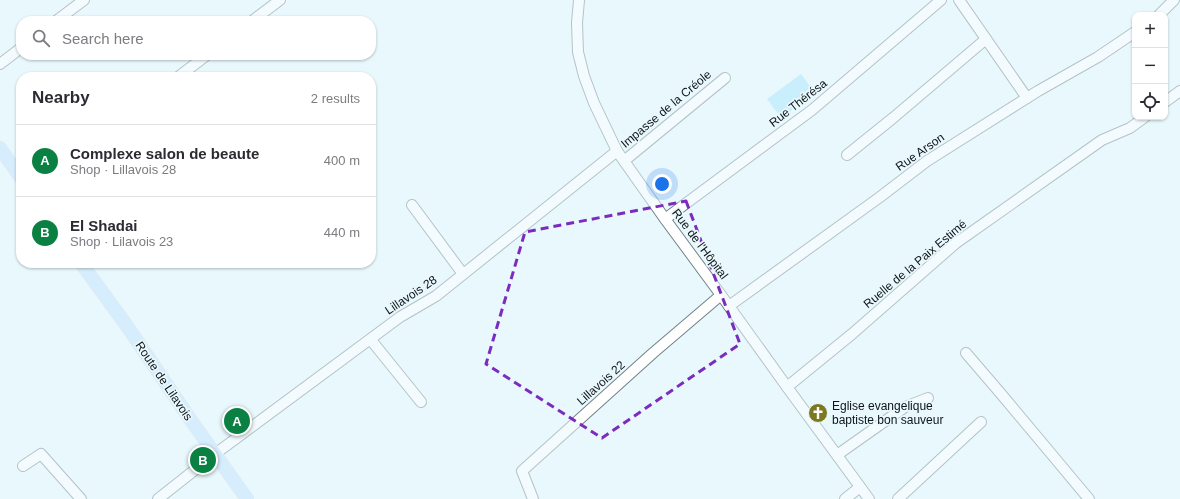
<!DOCTYPE html>
<meta charset="utf-8">
<style>
:root{--surface:#fff;--page:#f2f2f3;--text:#2b2b33;--muted:#7c7c81;--line:#e1e1e2;--accent:#0b8043}
body{margin:0;font-family:Arial,sans-serif;background:var(--page);color:var(--text)}
.controls{position:absolute;right:12px;top:12px;display:grid;overflow:hidden;border-radius:8px;box-shadow:0 1px 3px #0004}
.controls button{width:36px;height:36px;display:grid;place-items:center;padding:0;border:0;border-bottom:1px solid var(--line);background:var(--surface);color:var(--text);font:20px sans-serif}
.you{position:absolute;left:662px;top:184px;width:14px;height:14px;margin:-10px;border:3px solid #fff;border-radius:50%;background:#1a73e8;box-shadow:0 0 0 6px #1a73e833}
.badge{display:grid;place-items:center;width:26px;height:26px;border-radius:50%;background:var(--accent);color:#fff;font-size:13px;font-weight:700}
.pin{position:absolute;translate:-50% -50%;border:2px solid #fff;box-shadow:0 1px 4px #0006}
.list{margin:0;padding:0;list-style:none}
h2{display:flex;justify-content:space-between;align-items:center;height:52px;margin:0;padding:0 16px;font-size:17px}
h2 small{font-size:13px;font-weight:400;color:var(--muted)}
.list li{display:grid;grid-template-columns:26px 1fr auto;gap:12px;align-items:center;box-sizing:border-box;height:72px;padding:0 16px;border-top:1px solid var(--line)}
.list b{display:block;font-size:15px;white-space:nowrap}
.list p{margin:0;font-size:13px;white-space:nowrap;color:var(--muted)}
.list em{font-size:13px;font-style:normal;color:var(--muted)}
.icon{flex:none;width:22px;height:22px;fill:none;stroke:currentColor;stroke-width:2;stroke-linecap:round;stroke-linejoin:round}
.map{position:relative;flex:none;width:1180px;height:499px;overflow:hidden}
.search{position:absolute;background:var(--surface);box-shadow:0 1px 3px #0004;left:16px;top:16px;width:360px;height:44px;display:flex;align-items:center;gap:10px;box-sizing:border-box;padding:0 14px;border-radius:16px;color:var(--muted);font-size:15px}
.panel{position:absolute;background:var(--surface);box-shadow:0 1px 3px #0004;left:16px;top:72px;width:360px;height:196px;border-radius:16px}
.map>svg:first-child{display:block}
.green{fill:#a3e3fb}
.lines{fill:none;stroke-linecap:round;stroke-linejoin:round}
.minor-casing{stroke:#728389;stroke-width:12}
.major-casing{stroke:#d4d5d5;stroke-width:14}
.minor{stroke:#fff;stroke-width:10}
.major{stroke:#bfe0fd;stroke-width:13}
.marked{fill:none;stroke:#7b2cbf;stroke-width:3;stroke-dasharray:8 5;stroke-linejoin:round}
.labels{text-anchor:middle;stroke-width:3.5;stroke-linejoin:round;paint-order:stroke}
.street-label{font-size:12px;fill:#0e1417;stroke:#e9f8fd}
.poi-label{font-size:12px;fill:#0e1417;stroke:#e9f8fd;text-anchor:start}
</style>
<div class="map">
<svg width="1180" height="499" viewBox="0 0 1180 499">
<rect width="100%" height="100%" fill="#e9f8fd"/>
<path class="green" d="M 801,74 L 815,93 L 781,118 L 767,99 Z"/>
<g class="lines">
<g class="minor-casing">
<g id="minor">
<path d="M 579,0 L 577,23 L 578,52 L 584,76 L 594,103 L 617,151 L 665,219 L 721,295 L 787,387 L 869,499"/>
<path d="M 959,0 L 1027,98"/>
<path d="M 1159,15 L 1174,0"/>
<path d="M 56,21 L 84,0"/>
<path d="M 252,21 L 280,0"/>
<path d="M 0,64 L 21,48"/>
<path d="M 178,77 L 207,55"/>
<path d="M 1165,102 L 1180,91"/>
<path d="M 847,155 L 893,118 L 986,39"/>
<path d="M 624,161 L 725,78"/>
<path d="M 412,205 L 463,274"/>
<path d="M 665,219 L 812,110 L 941,0"/>
<path d="M 729,306 L 880,197 L 927,161 L 1038,91 L 1098,57 L 1135,32"/>
<path d="M 371,340 L 421,402"/>
<path d="M 966,353 L 1002,395 L 1089,499"/>
<path d="M 787,387 L 852,334 L 956,243 L 1102,140 L 1130,128 L 1145,117"/>
<path d="M 837,455 L 905,407 L 928,398"/>
<path d="M 23,466 L 41,454 L 81,499"/>
<path d="M 158,499 L 215,454 L 400,317 L 436,296 L 617,151"/>
<path d="M 533,499 L 522,471 L 653,353 L 721,295"/>
<path d="M 845,499 L 860,487"/>
<path d="M 898,499 L 981,422"/>
</g>
</g>
<g class="major-casing">
<g id="major">
<path d="M 0,148 L 21,178"/>
<path d="M 81,263 L 127,326 L 190,419 L 247,499"/>
</g>
</g>
<use href="#minor" class="minor"/>
<use href="#major" class="major"/>
</g>
<path d="M0 0H1180V499H0ZM 686,201 L 740,344 L 602,438 L 486,364 L 525,232 Z" fill="#e9f8fd" fill-opacity=".55" fill-rule="evenodd"/>
<path class="marked" d="M 686,201 L 740,344 L 602,438 L 486,364 L 525,232 Z"/>
<defs>
<g id="church-disc" transform="scale(1)"><circle r="9.5" fill="#7c7920" stroke="#e9f8fd"/><path d="M-1.2-6h2.4v3.5h3.3v2.4h-3.3V6h-2.4V-.1h-3.3v-2.4h3.3Z" fill="#fff"/></g>
</defs>
<g fill-rule="evenodd">
<use href="#church-disc" x="818" y="413"/>
</g>
<g class="labels">
<g class="street-label">
<text transform="translate(798 103) rotate(-38)" y="4">Rue Thérésa</text>
<text transform="translate(666 109) rotate(-40)" y="4">Impasse de la Créole</text>
<text transform="translate(920 152) rotate(-35)" y="4">Rue Arson</text>
<text transform="translate(700 244) rotate(53)" y="4">Rue de l'Hôpital</text>
<text transform="translate(915 264) rotate(-40)" y="4">Ruelle de la Paix Estimé</text>
<text transform="translate(411 295) rotate(-34)" y="4">Lillavois 28</text>
<text transform="translate(164 381) rotate(56)" y="4">Route de Lilavois</text>
<text transform="translate(601 383) rotate(-42)" y="4">Lillavois 22</text>
</g>
<g class="poi-label">
<text x="832" y="410">Eglise evangelique<tspan x="832" dy="14">baptiste bon sauveur</tspan></text>
</g>
</g>
</svg>
<div class="controls">
<button>+</button>
<button>−</button>
<button><svg class="icon" aria-label="locate" viewBox="0 0 24 24"><circle cx="12" cy="12" r="6"/><path d="M12 2v4M12 18v4M2 12h4M18 12h4"/></svg></button>
</div>
<div class="you"></div>
<div class="pin badge" style="left:237px;top:421px">A</div>
<div class="pin badge" style="left:203px;top:460px">B</div>
<div class="search"><svg class="icon" aria-label="search" viewBox="0 0 24 24"><circle cx="10" cy="10" r="6"/><path d="M15 15l6 6"/></svg>Search here</div>
<section class="panel">
<h2>Nearby<small>2 results</small></h2>
<ul class="list">
<li><span class="badge">A</span><div><b>Complexe salon de beaute</b><p>Shop · Lillavois 28</p></div><em>400 m</em></li>
<li><span class="badge">B</span><div><b>El Shadai</b><p>Shop · Lilavois 23</p></div><em>440 m</em></li>
</ul>
</section>
</div>
